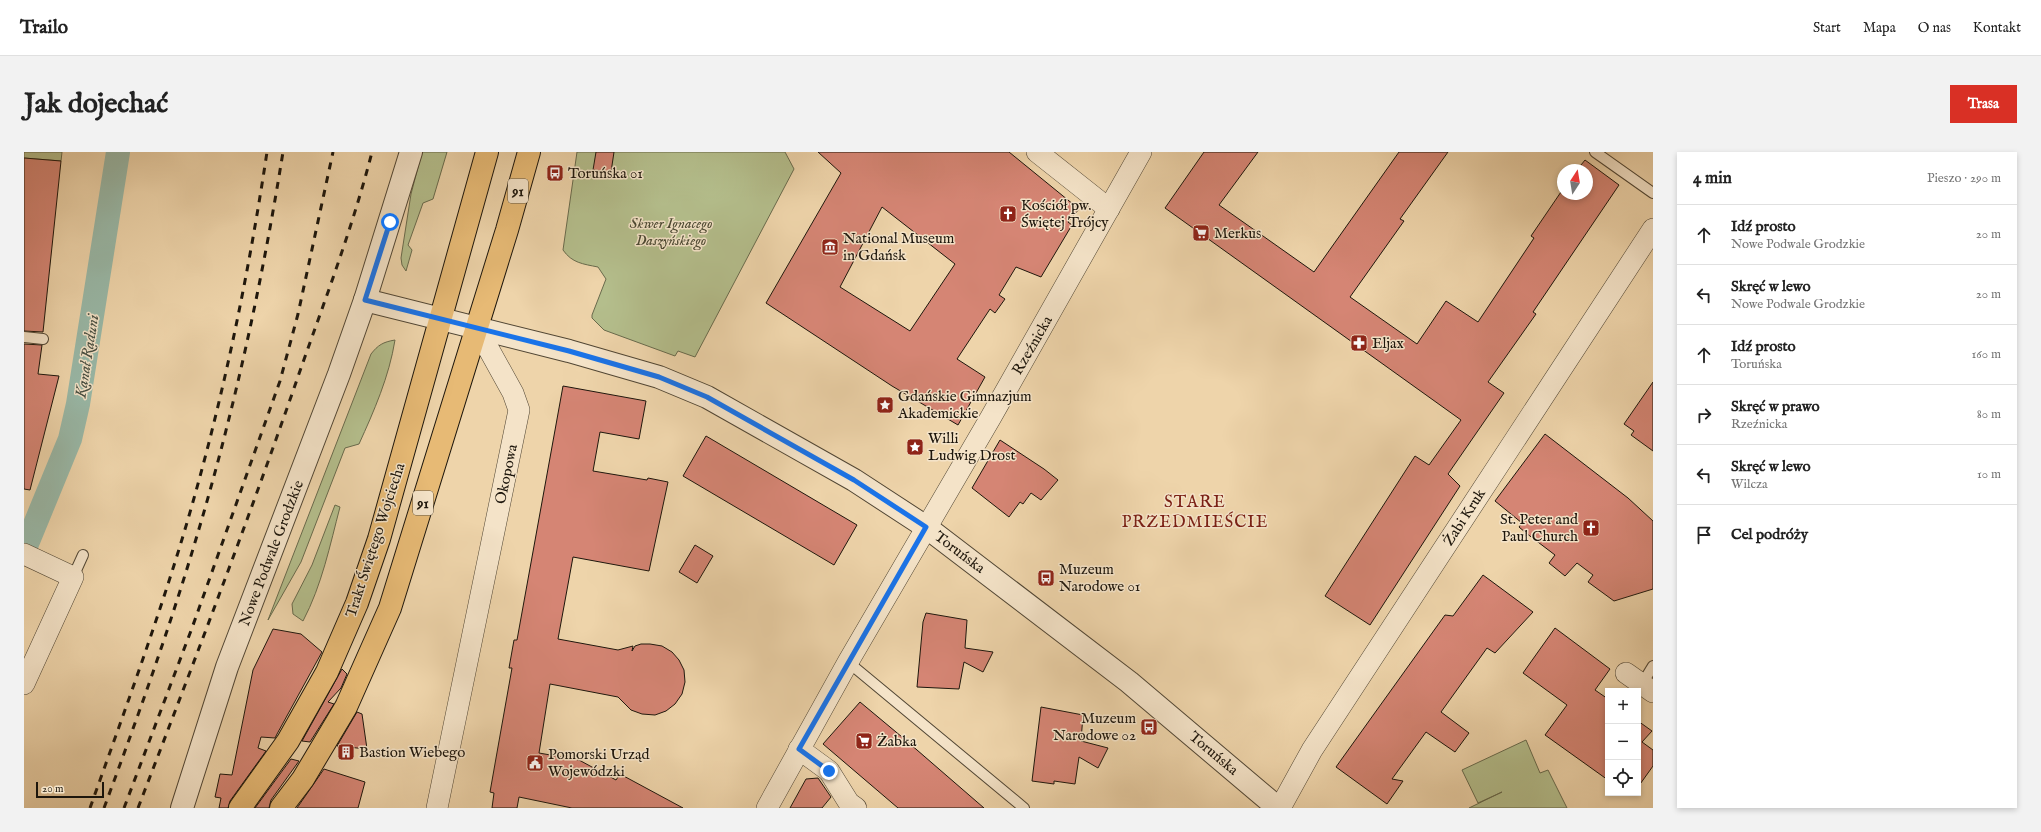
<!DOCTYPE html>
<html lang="pl">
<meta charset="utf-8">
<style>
:root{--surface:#fff;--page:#f2f2f2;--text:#222;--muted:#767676;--line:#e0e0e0;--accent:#d93025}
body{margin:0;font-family:"IM FELL English",serif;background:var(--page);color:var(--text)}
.controls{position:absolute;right:12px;bottom:12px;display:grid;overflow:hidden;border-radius:0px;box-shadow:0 2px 6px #0003}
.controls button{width:36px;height:36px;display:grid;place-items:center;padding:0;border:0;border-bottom:1px solid var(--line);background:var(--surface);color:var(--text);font:20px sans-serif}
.compass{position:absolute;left:1533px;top:12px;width:36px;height:36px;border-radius:50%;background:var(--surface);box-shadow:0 2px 6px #0003;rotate:12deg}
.scale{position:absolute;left:12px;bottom:10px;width:68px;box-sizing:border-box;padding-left:4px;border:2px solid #1d160c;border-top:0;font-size:11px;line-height:14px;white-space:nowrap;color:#1d160c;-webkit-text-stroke:3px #f4e3c8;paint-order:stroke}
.stop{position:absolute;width:12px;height:12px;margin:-9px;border:3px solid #1a73e8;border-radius:50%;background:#fff}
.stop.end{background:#1a73e8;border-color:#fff;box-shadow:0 1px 4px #0008}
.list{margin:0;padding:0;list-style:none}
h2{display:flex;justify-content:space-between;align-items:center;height:52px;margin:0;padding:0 16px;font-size:17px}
h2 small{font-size:13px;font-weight:400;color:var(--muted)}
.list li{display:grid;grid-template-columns:26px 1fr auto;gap:12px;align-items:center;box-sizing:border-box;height:60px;padding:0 16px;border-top:1px solid var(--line)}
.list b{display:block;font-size:15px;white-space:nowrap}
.list p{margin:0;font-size:13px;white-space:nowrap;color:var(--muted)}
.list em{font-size:13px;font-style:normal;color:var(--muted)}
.icon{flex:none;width:22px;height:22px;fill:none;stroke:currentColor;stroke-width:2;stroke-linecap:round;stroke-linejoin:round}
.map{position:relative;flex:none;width:1629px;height:656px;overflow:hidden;border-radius:0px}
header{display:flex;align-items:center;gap:24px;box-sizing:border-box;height:56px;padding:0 20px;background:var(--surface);border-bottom:1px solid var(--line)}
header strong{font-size:19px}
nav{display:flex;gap:22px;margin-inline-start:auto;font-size:14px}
.intro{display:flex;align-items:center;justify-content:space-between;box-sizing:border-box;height:96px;padding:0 24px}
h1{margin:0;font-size:28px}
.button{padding:10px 18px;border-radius:0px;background:var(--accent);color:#fff;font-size:14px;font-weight:700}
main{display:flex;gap:24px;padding:0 24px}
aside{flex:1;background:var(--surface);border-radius:0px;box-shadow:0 2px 6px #0003}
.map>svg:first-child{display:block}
.green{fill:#b4be8c;stroke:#686a4c}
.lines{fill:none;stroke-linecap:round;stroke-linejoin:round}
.canal{stroke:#99b8a7;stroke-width:24}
.building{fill:#d58574;stroke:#1d160c;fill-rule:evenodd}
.service-casing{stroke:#514634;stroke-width:12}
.minor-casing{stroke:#514634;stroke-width:22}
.tertiary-casing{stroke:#514634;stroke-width:24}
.primary-casing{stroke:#1d160c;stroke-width:24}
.service{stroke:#f4e3c8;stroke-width:10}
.minor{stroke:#f4e3c8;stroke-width:21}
.tertiary{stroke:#f4e3c8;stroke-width:22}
.primary{stroke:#e7ba75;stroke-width:22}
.rail{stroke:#1d160c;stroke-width:3;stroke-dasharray:7 7;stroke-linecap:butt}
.route{stroke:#1a73e8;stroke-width:5}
.labels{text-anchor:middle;stroke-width:3;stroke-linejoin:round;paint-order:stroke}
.shield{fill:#f4e3c8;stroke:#5e5444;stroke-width:1}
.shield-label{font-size:14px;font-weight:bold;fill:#1d160c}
.poi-label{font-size:15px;fill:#1d160c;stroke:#f4e3c8;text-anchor:start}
.park-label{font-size:15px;font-style:italic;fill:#4a4832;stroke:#f4e3c8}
.street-label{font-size:15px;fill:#1d160c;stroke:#f4e3c8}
.water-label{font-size:16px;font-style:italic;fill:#484f42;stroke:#f4e3c8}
.quarter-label{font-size:17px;letter-spacing:1px;fill:#7a1f14;stroke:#f4e3c8}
</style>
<header>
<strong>Trailo</strong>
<nav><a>Start</a><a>Mapa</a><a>O nas</a><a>Kontakt</a></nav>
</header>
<div class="intro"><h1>Jak dojechać</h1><a class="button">Trasa</a></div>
<main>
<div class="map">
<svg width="1629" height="656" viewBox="0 0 1629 656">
<rect width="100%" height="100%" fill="#eed4aa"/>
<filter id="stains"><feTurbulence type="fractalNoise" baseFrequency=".005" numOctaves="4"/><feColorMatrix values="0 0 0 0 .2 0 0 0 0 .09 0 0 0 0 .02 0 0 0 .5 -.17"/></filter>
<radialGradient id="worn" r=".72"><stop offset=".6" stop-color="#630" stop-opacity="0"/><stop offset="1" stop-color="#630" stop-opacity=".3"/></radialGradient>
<g class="green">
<path d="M 0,0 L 38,0 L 37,9 L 0,6 Z"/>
<path d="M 398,0 L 423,0 L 409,47 L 399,51 L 384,93 L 388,98 L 382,119 L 378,113 L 377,106 L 387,42 Z"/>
<path d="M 553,0 L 761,0 L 770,17 L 671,205 L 654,199 L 651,204 L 580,178 L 568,166 L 568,163 L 582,127 L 574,115 C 559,112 548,111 539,98 Z"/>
<path d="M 371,188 C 365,225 350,259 335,292 L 321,296 L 277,410 L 244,468 L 347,202 C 354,193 359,190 371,188 Z"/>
<path d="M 311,353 L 316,355 C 306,393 298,433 279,469 L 269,462 L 268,452 L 288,413 Z"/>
<path d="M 1502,588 L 1516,621 L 1524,618 L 1543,656 L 1445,656 L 1478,640 L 1454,651 L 1438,618 Z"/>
</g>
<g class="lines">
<path class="canal" d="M 0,399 L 46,287 L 54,252 L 94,0"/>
</g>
<g class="building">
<path d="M 572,0 L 590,0 L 587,20 L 569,18 Z"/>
<path d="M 794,0 L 985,0 L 1055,57 L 1044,70 L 1048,73 L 1017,125 L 992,115 L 975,143 L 981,147 L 971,161 L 966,157 L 933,207 L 961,225 L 934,273 L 868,234 L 742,151 L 817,21 ZM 858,55 L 931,112 L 886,179 L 816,135 Z"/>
<path d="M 1180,0 L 1234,0 L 1195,53 L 1290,120 L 1375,0 L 1424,0 L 1376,67 L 1380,69 L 1326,145 L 1393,192 L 1422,149 L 1454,170 L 1510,86 L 1507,84 L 1539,37 L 1539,42 L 1563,42 L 1563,18 L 1553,18 L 1561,8 L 1595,33 L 1509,160 L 1512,162 L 1464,230 L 1480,241 L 1424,322 L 1436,334 L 1346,473 L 1301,444 L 1391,304 L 1405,313 L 1437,268 L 1141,56 Z"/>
<path d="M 0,6 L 37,9 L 19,180 L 0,179 Z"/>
<path d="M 0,192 L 18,193 L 14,222 L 35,224 L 6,338 L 0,337 Z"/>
<path d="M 1629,230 L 1629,299 L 1607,283 L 1610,279 L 1600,272 Z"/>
<path d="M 539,234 L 622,249 L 615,287 L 576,280 L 569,319 L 623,328 L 624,326 L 644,330 L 625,419 L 549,405 L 534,487 L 594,498 L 609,494 L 608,499 L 611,494 L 617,492 L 626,492 L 638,494 L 648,500 L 655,508 L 660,518 L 661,530 L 658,542 L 651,552 L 642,559 L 631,563 L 618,562 L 607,558 L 594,545 L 526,532 L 515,601 L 555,608 L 592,628 L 596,622 L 659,656 L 548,656 L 495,645 L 493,656 L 468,656 L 470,641 L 466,640 L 488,516 L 485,516 L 490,488 L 493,488 Z"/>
<path d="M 1521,282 L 1604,346 L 1629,369 L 1629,437 L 1590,449 L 1564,430 L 1569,423 L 1553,411 L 1541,424 L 1525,411 L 1531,403 L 1502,381 L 1495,375 L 1498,371 L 1471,349 Z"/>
<path d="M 682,284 L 833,373 L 810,413 L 659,324 Z"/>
<path d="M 976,288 L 1020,317 L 1034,328 L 1017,348 L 1007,341 L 999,352 L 996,350 L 985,365 L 948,336 Z"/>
<path d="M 671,393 L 689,404 L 673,431 L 655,420 Z"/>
<path d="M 1459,423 L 1509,460 L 1471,501 L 1463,496 L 1417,560 L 1445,581 L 1431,600 L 1402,580 L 1368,627 L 1379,629 L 1363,652 L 1312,615 L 1421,463 L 1429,464 Z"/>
<path d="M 902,461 L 943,468 L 941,496 L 969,500 L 959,520 L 940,510 L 935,537 L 893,535 L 899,470 Z"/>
<path d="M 1531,476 L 1586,517 L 1571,538 L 1584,547 L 1584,628 L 1521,583 L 1543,553 L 1499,521 Z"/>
<path d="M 249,477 L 277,482 L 298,500 L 253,582 L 251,586 L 237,585 L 234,596 L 242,599 L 206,649 L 204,656 L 195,656 L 197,646 L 191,645 L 196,622 L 208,623 L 229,518 Z"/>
<path d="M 318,517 L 323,522 L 317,536 L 304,550 L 310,552 L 286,590 L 278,589 Z"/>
<path d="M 836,550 L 878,585 L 960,656 L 874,656 L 799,592 Z"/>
<path d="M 1017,555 L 1059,563 L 1057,589 L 1084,596 L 1074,616 L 1055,605 L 1051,632 L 1030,629 L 1030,632 L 1008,629 Z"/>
<path d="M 333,560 L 338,562 L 343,597 L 313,594 Z"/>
<path d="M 1614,569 L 1628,579 L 1618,590 L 1629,598 L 1629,614 L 1614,635 Z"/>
<path d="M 267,607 L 275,609 L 247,648 L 245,656 L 231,656 Z"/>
<path d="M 300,617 L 341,630 L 334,656 L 273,656 Z"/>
<path d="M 794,626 L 807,645 L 798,656 L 766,656 L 782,627 Z"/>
</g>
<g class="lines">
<g class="service-casing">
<g id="service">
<path d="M 1571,0 L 1629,41"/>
<path d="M 0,185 L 19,187"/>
<path d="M 49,425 L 59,403"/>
<path d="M 824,510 L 1000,656"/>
<path d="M 1618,532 L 1629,514"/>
</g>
</g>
<g class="minor-casing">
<g id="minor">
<path d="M 1013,0 L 1085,57"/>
<path d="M 0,402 L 49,425 L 0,532"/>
<path d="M 1602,521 L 1629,540"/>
<path d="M 775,597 L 805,619 L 825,651 L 832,656"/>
<path d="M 413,656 L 495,258 L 489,241 L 453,176"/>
<path d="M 743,656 L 824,510 L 967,265 L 1117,0"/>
<path d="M 1256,656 L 1288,598 L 1629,77"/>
</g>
</g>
<g class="tertiary-casing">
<g id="tertiary">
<path d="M 341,148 L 545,199 L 635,225 L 683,245 L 830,328 L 902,375 L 1105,530 L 1254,656"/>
<path d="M 158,656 L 203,515 L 315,222 L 341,148 L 387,0"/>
</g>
</g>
<g class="primary-casing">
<g id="primary">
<path d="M 216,656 L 264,589 L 303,520 L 333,451 L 355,387 L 463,0"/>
<path d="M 257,656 L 279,627 L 322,555 L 366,456 L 483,78 L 505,0"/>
</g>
</g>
<use href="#service" class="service"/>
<use href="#minor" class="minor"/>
<use href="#tertiary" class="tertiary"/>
<use href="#primary" class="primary"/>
<g class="rail">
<path d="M 66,656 C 97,569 129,482 156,394 C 195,266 223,133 243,0"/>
<path d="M 80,656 C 113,567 145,478 172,387 C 210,260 238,131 259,0"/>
<path d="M 100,656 L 168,476 L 256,229 L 274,162 L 309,0"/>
<path d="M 114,656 C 170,510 226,364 277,216 C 302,145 329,74 348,0"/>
</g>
</g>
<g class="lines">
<path class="route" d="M 366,70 L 341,148 L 545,199 L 635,225 L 683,245 L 830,328 L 902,375 L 775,597 L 805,619"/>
</g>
<defs>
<g id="bus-square" transform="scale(0.9)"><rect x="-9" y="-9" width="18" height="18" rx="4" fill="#8f2418" stroke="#f4e3c8"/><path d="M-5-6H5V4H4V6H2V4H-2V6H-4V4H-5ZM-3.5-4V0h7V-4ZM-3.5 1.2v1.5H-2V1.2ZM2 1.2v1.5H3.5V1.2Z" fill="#fff"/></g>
<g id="church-square" transform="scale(0.9)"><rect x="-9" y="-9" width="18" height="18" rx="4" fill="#8f2418" stroke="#f4e3c8"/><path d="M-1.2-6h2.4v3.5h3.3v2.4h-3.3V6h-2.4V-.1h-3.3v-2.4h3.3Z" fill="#fff"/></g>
<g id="supermarket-square" transform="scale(0.9)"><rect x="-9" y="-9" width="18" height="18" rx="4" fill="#8f2418" stroke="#f4e3c8"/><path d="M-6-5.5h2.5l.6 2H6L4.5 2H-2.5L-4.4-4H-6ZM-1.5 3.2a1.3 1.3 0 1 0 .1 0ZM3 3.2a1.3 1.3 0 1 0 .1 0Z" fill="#fff"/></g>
<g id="museum-square" transform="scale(0.9)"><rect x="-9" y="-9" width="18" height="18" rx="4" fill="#8f2418" stroke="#f4e3c8"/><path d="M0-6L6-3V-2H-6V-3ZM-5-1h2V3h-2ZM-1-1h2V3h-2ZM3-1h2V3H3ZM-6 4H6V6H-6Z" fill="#fff"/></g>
<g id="pharmacy-square" transform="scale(0.9)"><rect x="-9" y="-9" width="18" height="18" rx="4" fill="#8f2418" stroke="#f4e3c8"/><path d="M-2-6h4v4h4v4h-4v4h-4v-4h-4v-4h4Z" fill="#fff"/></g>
<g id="sight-square" transform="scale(0.9)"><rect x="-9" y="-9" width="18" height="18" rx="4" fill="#8f2418" stroke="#f4e3c8"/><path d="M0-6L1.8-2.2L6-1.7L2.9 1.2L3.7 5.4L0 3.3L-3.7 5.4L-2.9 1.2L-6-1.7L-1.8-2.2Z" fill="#fff"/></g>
<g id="building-square" transform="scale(0.9)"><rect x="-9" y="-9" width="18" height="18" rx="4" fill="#8f2418" stroke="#f4e3c8"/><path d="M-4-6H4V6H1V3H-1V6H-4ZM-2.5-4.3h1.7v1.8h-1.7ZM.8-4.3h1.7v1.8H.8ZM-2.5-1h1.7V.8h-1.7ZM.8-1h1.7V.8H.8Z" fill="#fff"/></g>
<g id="civic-square" transform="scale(0.9)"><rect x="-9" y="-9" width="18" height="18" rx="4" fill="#8f2418" stroke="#f4e3c8"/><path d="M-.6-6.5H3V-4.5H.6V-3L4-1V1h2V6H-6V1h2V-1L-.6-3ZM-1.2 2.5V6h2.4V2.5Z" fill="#fff"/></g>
</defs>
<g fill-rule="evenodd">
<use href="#bus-square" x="531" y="21"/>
<use href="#church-square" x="984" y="62"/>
<use href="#supermarket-square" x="1177" y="81"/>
<use href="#museum-square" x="806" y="95"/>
<use href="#pharmacy-square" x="1335" y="191"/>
<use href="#sight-square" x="861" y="253"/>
<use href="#sight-square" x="891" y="295"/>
<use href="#church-square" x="1567" y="376"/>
<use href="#bus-square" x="1022" y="426"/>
<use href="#bus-square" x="1125" y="575"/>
<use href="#supermarket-square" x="840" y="589"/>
<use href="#building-square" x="322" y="600"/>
<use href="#civic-square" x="511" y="611"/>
</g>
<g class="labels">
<g class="shield">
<rect x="484" y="27" width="20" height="24" rx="3"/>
<rect x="389" y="339" width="20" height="24" rx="3"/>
</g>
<g class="shield-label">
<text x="494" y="44">91</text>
<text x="399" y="356">91</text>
</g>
<g class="poi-label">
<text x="544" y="26">Toruńska 01</text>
<text x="997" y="58">Kościół pw.<tspan x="997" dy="17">Świętej Trójcy</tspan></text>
<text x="1190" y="86">Merkus</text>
<text x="819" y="91">National Museum<tspan x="819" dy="17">in Gdańsk</tspan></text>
<text x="1348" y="196">Eljax</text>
<text x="874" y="249">Gdańskie Gimnazjum<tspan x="874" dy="17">Akademickie</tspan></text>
<text x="904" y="291">Willi<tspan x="904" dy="17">Ludwig Drost</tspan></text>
<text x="1554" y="372" text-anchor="end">St. Peter and<tspan x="1554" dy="17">Paul Church</tspan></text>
<text x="1035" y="422">Muzeum<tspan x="1035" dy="17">Narodowe 01</tspan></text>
<text x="1112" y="571" text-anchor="end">Muzeum<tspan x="1112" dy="17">Narodowe 02</tspan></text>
<text x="853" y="594">Żabka</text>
<text x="335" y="605">Bastion Wiebego</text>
<text x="524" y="607">Pomorski Urząd<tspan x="524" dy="17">Wojewódzki</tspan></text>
</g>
<g class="park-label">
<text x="647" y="76">Skwer Ignacego<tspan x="647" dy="17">Daszyńskiego</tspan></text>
</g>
<g class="street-label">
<text transform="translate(1008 193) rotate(-60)" y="5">Rzeźnicka</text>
<text transform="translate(482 322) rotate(-78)" y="5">Okopowa</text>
<text transform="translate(1440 365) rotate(-57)" y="5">Żabi Kruk</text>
<text transform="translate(351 388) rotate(-72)" y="5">Trakt Świętego Wojciecha</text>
<text transform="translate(936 400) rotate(37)" y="5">Toruńska</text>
<text transform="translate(247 401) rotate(-69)" y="5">Nowe Podwale Grodzkie</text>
<text transform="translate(1190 601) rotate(40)" y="5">Toruńska</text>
</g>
<g class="water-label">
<text transform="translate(62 204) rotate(-81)" y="6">Kanał Raduni</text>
</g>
<g class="quarter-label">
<text x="1171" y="355">STARE<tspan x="1171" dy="20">PRZEDMIEŚCIE</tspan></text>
</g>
</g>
<rect width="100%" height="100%" filter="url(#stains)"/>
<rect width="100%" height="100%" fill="url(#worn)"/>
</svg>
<div class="controls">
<button>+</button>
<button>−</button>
<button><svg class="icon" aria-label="locate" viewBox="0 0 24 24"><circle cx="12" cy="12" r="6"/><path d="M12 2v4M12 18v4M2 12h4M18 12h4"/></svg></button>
</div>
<svg class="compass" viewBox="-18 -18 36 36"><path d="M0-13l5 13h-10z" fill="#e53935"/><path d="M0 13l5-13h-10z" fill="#767676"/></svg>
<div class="scale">20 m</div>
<div class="stop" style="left:366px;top:70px"></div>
<div class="stop end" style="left:805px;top:619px"></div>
</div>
<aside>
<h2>4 min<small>Pieszo · 290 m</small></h2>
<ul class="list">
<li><svg class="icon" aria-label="ahead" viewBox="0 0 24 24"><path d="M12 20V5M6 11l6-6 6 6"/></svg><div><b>Idź prosto</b><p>Nowe Podwale Grodzkie</p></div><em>20 m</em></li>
<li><svg class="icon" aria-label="left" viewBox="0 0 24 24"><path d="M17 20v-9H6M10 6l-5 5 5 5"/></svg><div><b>Skręć w lewo</b><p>Nowe Podwale Grodzkie</p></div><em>20 m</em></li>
<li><svg class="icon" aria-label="ahead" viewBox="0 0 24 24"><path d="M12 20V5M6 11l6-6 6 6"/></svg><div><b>Idź prosto</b><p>Toruńska</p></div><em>160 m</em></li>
<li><svg class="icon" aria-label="right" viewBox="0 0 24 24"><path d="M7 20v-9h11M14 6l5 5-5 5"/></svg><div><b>Skręć w prawo</b><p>Rzeźnicka</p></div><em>80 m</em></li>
<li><svg class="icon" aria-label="left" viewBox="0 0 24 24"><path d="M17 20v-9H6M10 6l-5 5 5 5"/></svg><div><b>Skręć w lewo</b><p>Wilcza</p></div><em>10 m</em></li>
<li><svg class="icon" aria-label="arrive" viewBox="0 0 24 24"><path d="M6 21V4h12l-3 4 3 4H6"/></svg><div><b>Cel podróży</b></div></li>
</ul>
</aside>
</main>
